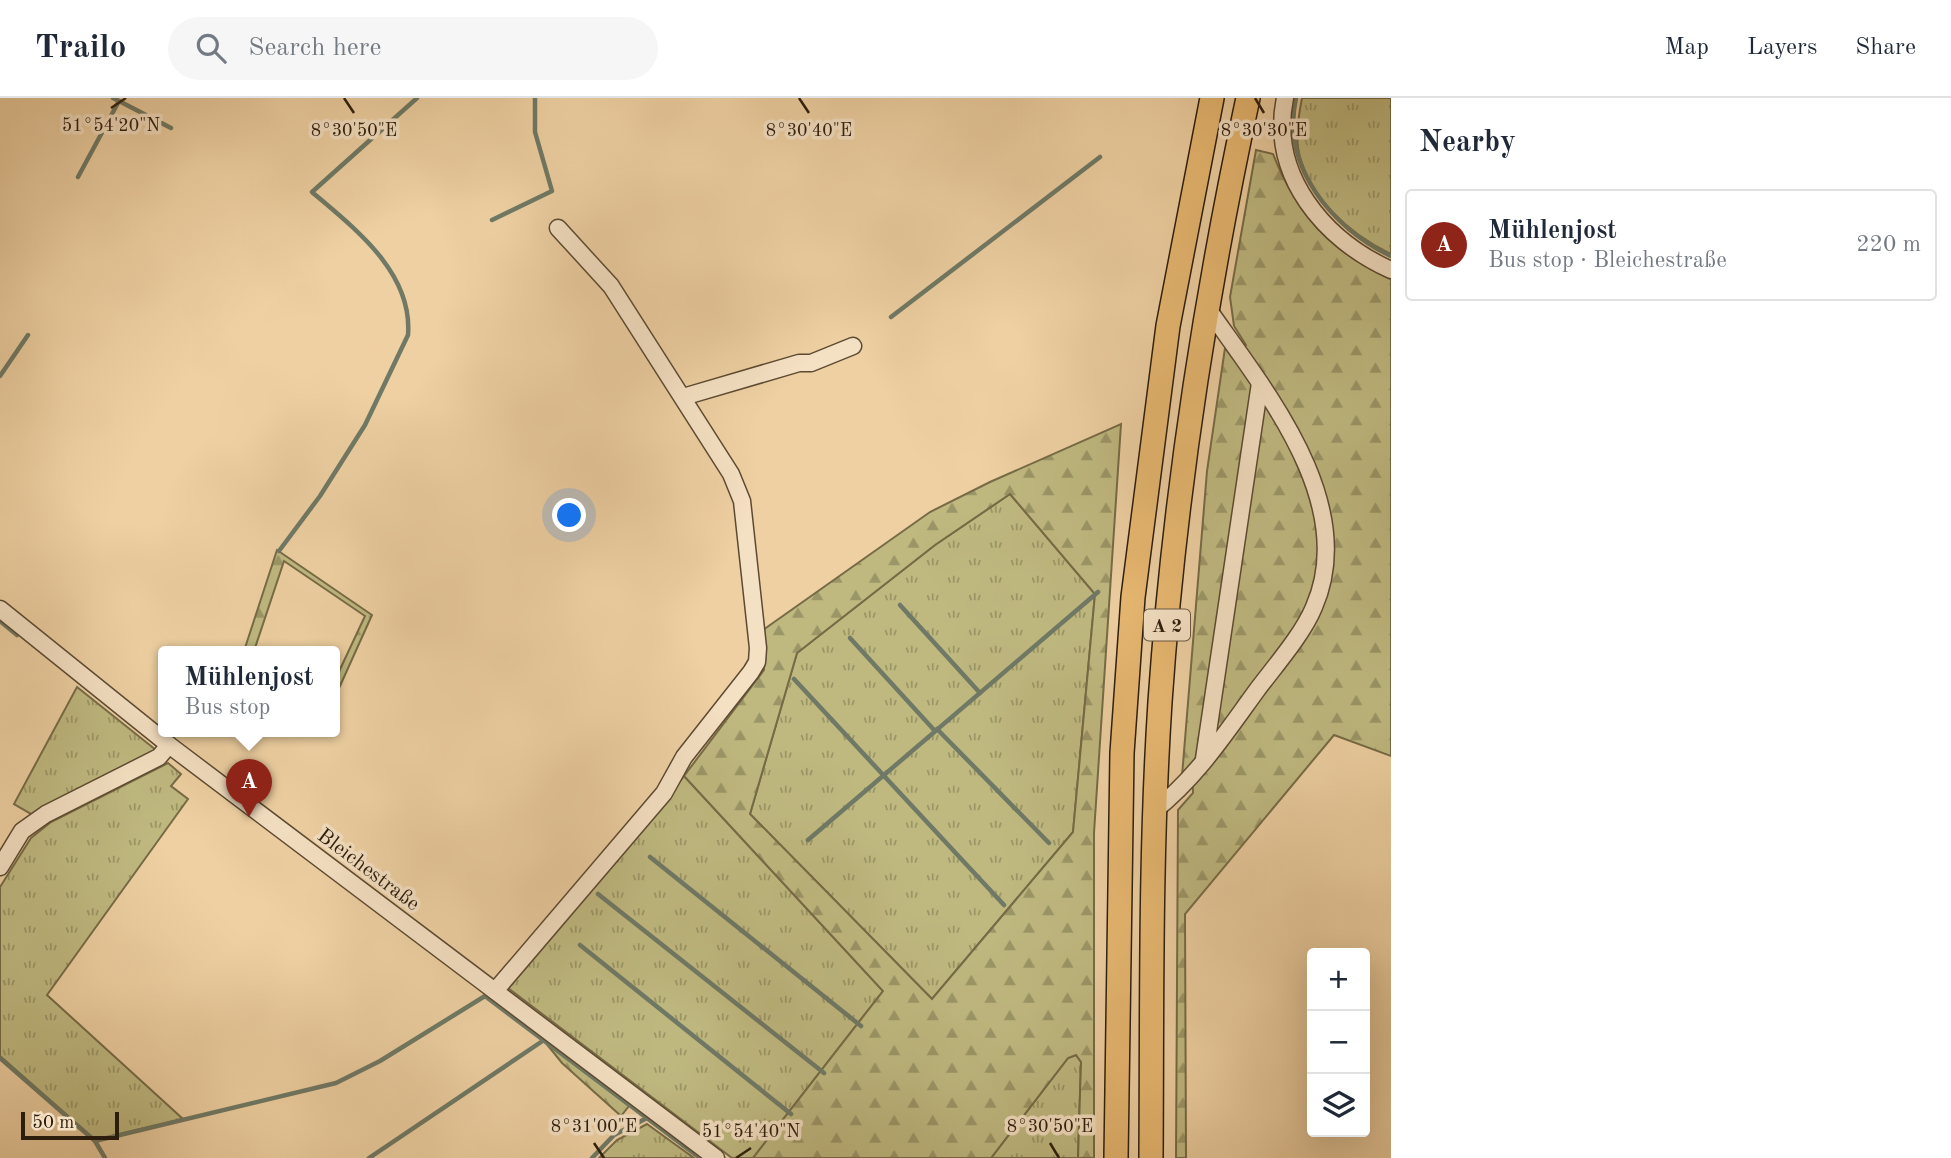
<!DOCTYPE html>
<meta charset="utf-8">
<style>
:root{--surface:#fff;--page:#f6f6f7;--text:#1f2937;--muted:#747a83;--line:#e0e1e3;--accent:#8f2418}
body{margin:0;font-family:"Old Standard TT",serif;background:var(--page);color:var(--text)}
.controls{position:absolute;right:21px;bottom:21px;display:grid;overflow:hidden;border-radius:7px;box-shadow:0 7px 28px #0002}
.controls button{width:63px;height:63px;display:grid;place-items:center;padding:0;border:0;border-bottom:2px solid var(--line);background:var(--surface);color:var(--text);font:35px sans-serif}
.scale{position:absolute;left:21px;bottom:18px;width:98px;box-sizing:border-box;padding-left:7px;border:4px solid #2c1d0d;border-top:0;font-size:19px;line-height:24px;white-space:nowrap;color:#2c1d0d;-webkit-text-stroke:5px #f4e0c3;paint-order:stroke}
.you{position:absolute;left:570px;top:418px;width:24px;height:24px;margin:-18px;border:5px solid #fff;border-radius:50%;background:#1a73e8;box-shadow:0 0 0 10px #1a73e833}
.badge{display:grid;place-items:center;width:46px;height:46px;border-radius:50%;background:var(--accent);color:#fff;font-size:23px;font-weight:700}
.pin{position:absolute;translate:-50% -58px;filter:drop-shadow(0 2px 4px #0008)}
.pin::after{content:'';position:absolute;top:37px;width:24px;height:21px;background:inherit;clip-path:polygon(0 0,100% 0,50% 100%)}
.popup{position:absolute;left:158px;top:548px;width:182px;height:91px;box-sizing:border-box;display:grid;place-content:center;border-radius:7px;background:var(--surface);filter:drop-shadow(0 2px 5px #0005);font-size:23px;white-space:nowrap;color:var(--muted)}
.popup b{font-size:26px;color:var(--text)}
.popup::after{content:'';position:absolute;left:50%;top:100%;margin-left:-14px;border:14px solid transparent;border-top-color:var(--surface)}
.list{margin:0;padding:0;list-style:none}
h2{display:flex;justify-content:space-between;align-items:center;height:91px;margin:0;padding:0 28px;font-size:30px}
h2 small{font-size:23px;font-weight:400;color:var(--muted)}
.list li{display:grid;grid-template-columns:46px 1fr auto;gap:21px;align-items:center;box-sizing:border-box;height:112px;margin:0 14px 14px;padding:0 14px;border:2px solid var(--line);border-radius:7px}
.list b{display:block;font-size:26px;white-space:nowrap}
.list p{margin:0;font-size:23px;white-space:nowrap;color:var(--muted)}
.list em{font-size:23px;font-style:normal;color:var(--muted)}
.icon{flex:none;width:38px;height:38px;fill:none;stroke:currentColor;stroke-width:2;stroke-linecap:round;stroke-linejoin:round}
.map{position:relative;flex:none;width:1391px;height:1060px;overflow:hidden}
header{display:flex;align-items:center;gap:42px;box-sizing:border-box;height:98px;padding:0 35px;background:var(--surface);border-bottom:2px solid var(--line)}
header strong{font-size:33px}
nav{display:flex;gap:38px;margin-inline-start:auto;font-size:24px}
.search{width:490px;height:63px;background:var(--page);display:flex;align-items:center;gap:18px;box-sizing:border-box;padding:0 24px;border-radius:38px;color:var(--muted);font-size:26px}
main{display:flex}
aside{flex:1;background:var(--surface)}
.map>svg:first-child{display:block}
.grass{fill:url(#grass-tufts);stroke:#766b46;stroke-width:2}
.forest{fill:url(#forest-firs);stroke:#766b46;stroke-width:2;fill-rule:evenodd}
.lines{fill:none;stroke-linecap:round;stroke-linejoin:round}
.stream{stroke:#6f7965;stroke-width:4.5}
.minor-casing{stroke:#5c4a32;stroke-width:19}
.highway-casing{stroke:#2c1d0d;stroke-width:26}
.minor{stroke:#f4e0c3;stroke-width:16}
.highway{stroke:#e7b871;stroke-width:23}
.ticks{fill:none;stroke:#2c1d0d;stroke-width:2.5}
.labels{text-anchor:middle;stroke-width:7;stroke-linejoin:round;paint-order:stroke}
.shield{fill:#f4e0c3;stroke:#685844;stroke-width:2}
.shield-label{font-size:19px;font-weight:bold;fill:#2c1d0d}
.street-label{font-size:21px;fill:#2c1d0d;stroke:#f4e0c3}
.ticks-label{font-size:18px;text-anchor:middle;fill:#2c1d0d;stroke:#f4e0c3;stroke-width:7;stroke-linejoin:round;paint-order:stroke}
</style>
<header>
<strong>Trailo</strong>
<div class="search"><svg class="icon" aria-label="search" viewBox="0 0 24 24"><circle cx="10" cy="10" r="6"/><path d="M15 15l6 6"/></svg>Search here</div>
<nav><a>Map</a><a>Layers</a><a>Share</a></nav>
</header>
<main>
<div class="map">
<svg width="1391" height="1060" viewBox="0 0 1391 1060">
<defs>
<pattern id="grass-tufts" width="24" height="20" patternUnits="userSpaceOnUse" patternTransform="scale(1.75)"><rect width="24" height="20" fill="#bfb980"/><path d="M3 7l-1-3M5 7V3M7 7l1-3M15 17l-1-3M17 17v-4M19 17l1-3" fill="none" stroke="#9b9667"/></pattern>
<pattern id="forest-firs" width="22" height="20" patternUnits="userSpaceOnUse" patternTransform="scale(1.75)"><rect width="22" height="20" fill="#bfb980"/><path d="M5 1l3.5 6h-7zM16 11l3.5 6h-7z" fill="#9b9667"/></pattern>
</defs>
<rect width="100%" height="100%" fill="#eed0a2"/>
<filter id="stains"><feTurbulence type="fractalNoise" baseFrequency=".00286" numOctaves="4"/><feColorMatrix values="0 0 0 0 .2 0 0 0 0 .09 0 0 0 0 .02 0 0 0 .5 -.17"/></filter>
<radialGradient id="worn" r=".72"><stop offset=".6" stop-color="#630" stop-opacity="0"/><stop offset="1" stop-color="#630" stop-opacity=".3"/></radialGradient>
<g class="grass">
<path d="M 1302,0 L 1391,0 L 1391,156 C 1350,137 1304,96 1298,49 C 1296,33 1299,15 1302,0 Z"/>
<path d="M 1010,396 L 1095,496 L 1073,734 L 932,901 L 750,716 L 797,555 L 935,447 Z"/>
<path d="M 77,589 L 156,652 L 33,717 L 14,706 Z"/>
<path d="M 168,665 L 181,676 L 171,688 L 188,701 L 47,897 L 183,1021 L 95,1042 L 0,958 L 0,789 L 31,740 L 51,724 Z"/>
<path d="M 684,678 L 883,893 L 753,1060 L 732,1060 L 508,890 Z"/>
<path d="M 1076,957 L 1081,964 L 1078,1060 L 991,1060 L 1068,960 Z"/>
<path d="M 647,1026 L 694,1060 L 599,1060 L 617,1042 Z"/>
</g>
<g class="forest">
<path d="M 1256,52 L 1273,56 C 1297,117 1331,154 1391,181 L 1391,658 L 1334,637 L 1185,816 L 1186,1060 L 1176,1060 L 1178,712 L 1193,695 L 1192,670 L 1182,678 L 1207,373 L 1225,250 L 1232,259 L 1246,247 L 1234,228 L 1230,199 Z"/>
<path d="M 1121,326 L 1094,735 L 1094,1060 L 1078,1060 L 1081,964 L 1076,957 L 1068,960 L 991,1060 L 753,1060 L 883,893 L 684,678 L 764,572 L 763,532 L 930,414 L 990,384 ZM 1010,396 L 1095,496 L 1073,734 L 932,901 L 750,716 L 797,555 L 935,447 Z"/>
<path d="M 277,452 L 372,517 L 335,599 L 335,582 L 365,518 L 284,463 L 254,553 L 244,553 Z"/>
<path d="M 545,944 L 629,1008 L 621,1018 L 562,965 Z"/>
</g>
<g class="lines">
<g class="stream">
<path d="M 1296,0 C 1281,69 1332,130 1391,158"/>
<path d="M 119,3 L 171,30"/>
<path d="M 78,79 L 119,3 L 113,0"/>
<path d="M 492,122 L 552,93 L 535,34 L 535,0"/>
<path d="M 891,219 L 1100,59"/>
<path d="M 0,278 L 28,237"/>
<path d="M 279,453 L 320,398 L 365,327 L 408,237 C 413,174 354,130 312,94 L 417,0"/>
<path d="M 900,507 L 980,595"/>
<path d="M 0,523 L 17,537"/>
<path d="M 850,540 L 935,633"/>
<path d="M 794,581 L 1004,807"/>
<path d="M 937,631 L 1049,745"/>
<path d="M 808,742 L 1098,494"/>
<path d="M 650,759 L 861,928"/>
<path d="M 598,796 L 824,975"/>
<path d="M 580,847 L 791,1016"/>
<path d="M 0,960 L 95,1043"/>
<path d="M 105,1060 L 95,1043 L 336,985 L 380,963 L 485,898 L 700,1060"/>
<path d="M 369,1060 L 544,942"/>
<path d="M 592,1060 L 614,1037 L 647,1020"/>
</g>
<g class="minor-casing">
<g id="minor">
<path d="M 1285,0 C 1269,77 1324,142 1391,172"/>
<path d="M 683,299 L 799,265 L 811,265 L 853,248"/>
<path d="M 0,511 L 169,647 L 716,1060"/>
<path d="M 1204,661 L 1260,285"/>
<path d="M 1154,713 C 1197,679 1225,636 1257,592 C 1275,568 1303,536 1314,509 C 1360,404 1262,289 1206,208"/>
<path d="M 0,769 L 22,733 L 46,716 L 159,659 L 169,647"/>
<path d="M 495,893 L 664,695 L 684,659 L 751,574 L 757,564 L 758,550 L 742,403 L 731,376 L 611,188 L 558,130"/>
</g>
</g>
<g class="highway-casing">
<g id="highway">
<path d="M 1116,1060 L 1122,655 L 1133,499 L 1168,228 L 1212,0"/>
<path d="M 1151,1060 C 1152,908 1150,756 1160,604 C 1174,400 1205,200 1248,0"/>
</g>
</g>
<use href="#minor" class="minor"/>
<use href="#highway" class="highway"/>
</g>
<path class="ticks" d="M 344,0 L 354,15M 799,0 L 809,15M 1255,0 L 1264,15M 111,10 L 126,0M 594,1045 L 604,1060M 1050,1045 L 1059,1060M 736,1060 L 751,1050"/>
<g class="labels">
<rect class="shield" x="1144" y="511.5" width="46" height="31" rx="5"/>
<g class="shield-label">
<text x="1167" y="534">A 2</text>
</g>
<g class="street-label">
<text transform="translate(369 771) rotate(37)" y="7">Bleichestraße</text>
</g>
</g>
<g class="ticks-label">
<text x="111" y="33">51°54'20"N</text>
<text x="354" y="38">8°30'50"E</text>
<text x="809" y="38">8°30'40"E</text>
<text x="1264" y="38">8°30'30"E</text>
<text x="594" y="1034">8°31'00"E</text>
<text x="1050" y="1034">8°30'50"E</text>
<text x="751" y="1039">51°54'40"N</text>
</g>
<rect width="100%" height="100%" filter="url(#stains)"/>
<rect width="100%" height="100%" fill="url(#worn)"/>
</svg>
<div class="controls">
<button>+</button>
<button>−</button>
<button><svg class="icon" aria-label="layers" viewBox="0 0 24 24"><path d="M12 4l9 5-9 5-9-5zM3 14l9 5 9-5"/></svg></button>
</div>
<div class="scale">50 m</div>
<div class="you"></div>
<div class="pin badge" style="left:249px;top:719px">A</div>
<div class="popup"><b>Mühlenjost</b>Bus stop</div>
</div>
<aside>
<h2>Nearby<small></small></h2>
<ul class="list">
<li><span class="badge">A</span><div><b>Mühlenjost</b><p>Bus stop · Bleichestraße</p></div><em>220 m</em></li>
</ul>
</aside>
</main>
